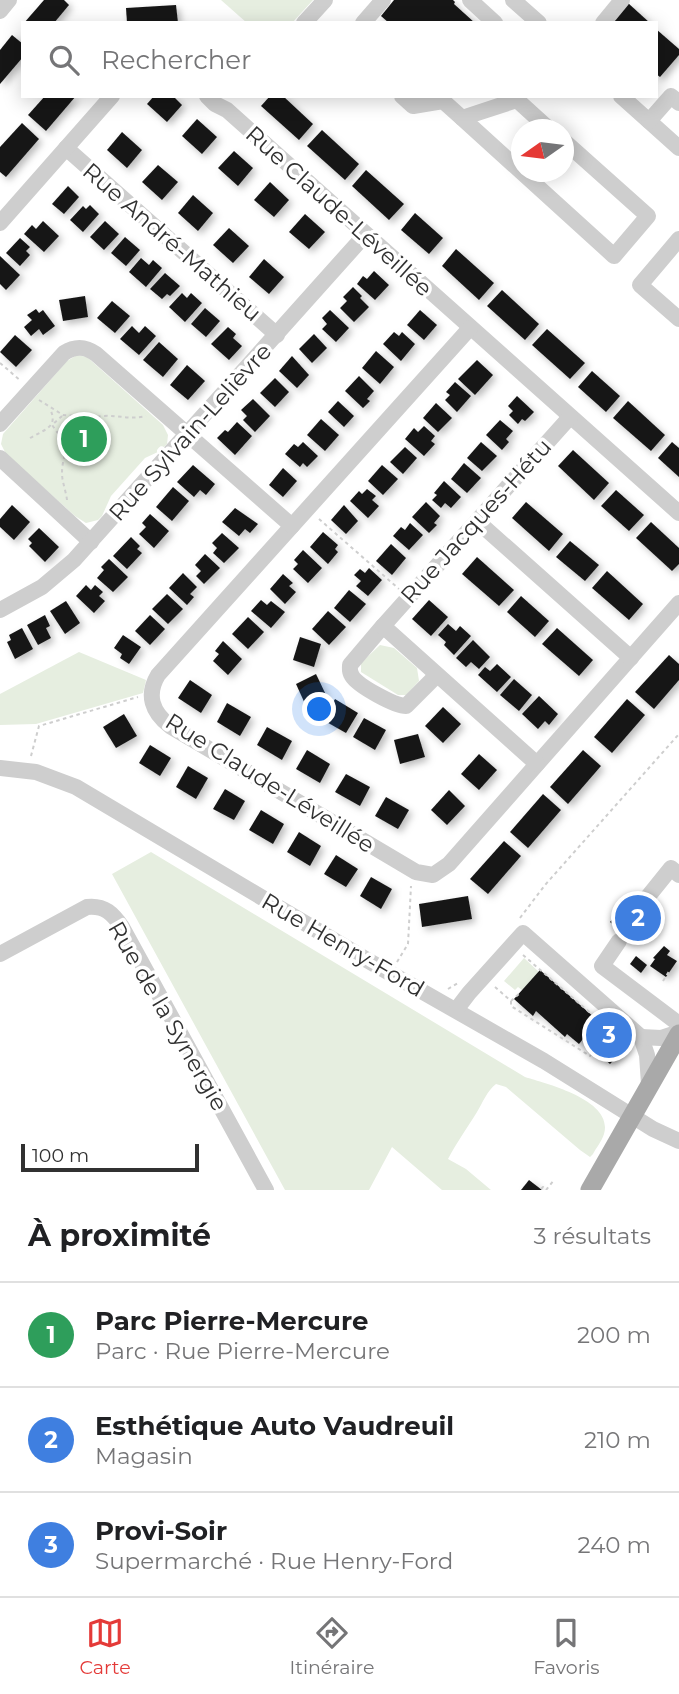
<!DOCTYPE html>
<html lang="fr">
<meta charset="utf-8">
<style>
:root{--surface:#fff;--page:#f2f2f2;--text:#202124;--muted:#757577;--line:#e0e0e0;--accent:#e43a38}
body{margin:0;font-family:Montserrat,sans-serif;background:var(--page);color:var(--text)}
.compass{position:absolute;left:511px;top:119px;width:63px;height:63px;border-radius:50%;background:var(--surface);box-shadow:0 4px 18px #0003;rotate:256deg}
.scale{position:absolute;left:21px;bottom:18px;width:178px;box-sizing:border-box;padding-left:7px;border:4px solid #313131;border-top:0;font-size:19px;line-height:24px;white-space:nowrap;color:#313131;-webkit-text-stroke:5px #fff;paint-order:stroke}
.you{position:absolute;left:320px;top:710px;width:24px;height:24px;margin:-18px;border:5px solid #fff;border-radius:50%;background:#1a73e8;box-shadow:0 0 0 10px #1a73e833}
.badge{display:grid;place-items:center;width:46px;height:46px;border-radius:50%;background:var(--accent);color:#fff;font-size:23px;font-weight:700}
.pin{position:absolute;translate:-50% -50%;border:4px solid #fff;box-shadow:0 2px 7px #0006}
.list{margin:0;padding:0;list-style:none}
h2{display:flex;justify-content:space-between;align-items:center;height:91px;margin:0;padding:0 28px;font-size:30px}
h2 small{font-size:23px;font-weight:400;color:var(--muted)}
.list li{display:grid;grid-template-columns:46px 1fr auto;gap:21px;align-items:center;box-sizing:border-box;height:105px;padding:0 28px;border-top:2px solid var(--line)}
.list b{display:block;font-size:26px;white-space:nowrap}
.list p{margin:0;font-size:23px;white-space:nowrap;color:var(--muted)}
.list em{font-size:23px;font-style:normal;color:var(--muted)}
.icon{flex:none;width:38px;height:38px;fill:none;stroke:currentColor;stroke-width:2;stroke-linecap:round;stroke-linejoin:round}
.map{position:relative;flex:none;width:679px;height:1190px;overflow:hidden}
.search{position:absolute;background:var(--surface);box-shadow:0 4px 18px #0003;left:21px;right:21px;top:21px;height:77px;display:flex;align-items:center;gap:18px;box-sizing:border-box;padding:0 24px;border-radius:0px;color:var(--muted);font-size:26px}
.sheet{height:406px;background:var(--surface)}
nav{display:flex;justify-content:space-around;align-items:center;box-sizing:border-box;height:98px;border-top:2px solid var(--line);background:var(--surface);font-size:19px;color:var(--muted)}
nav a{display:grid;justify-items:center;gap:4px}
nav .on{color:var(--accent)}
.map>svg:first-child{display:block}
.green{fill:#e6eee0}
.building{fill:#181818;filter:url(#shadow)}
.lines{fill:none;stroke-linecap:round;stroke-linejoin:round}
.path{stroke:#cecece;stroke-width:2;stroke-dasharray:3.5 3.5;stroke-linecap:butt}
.minor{stroke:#cecece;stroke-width:16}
.major{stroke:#a9a9a9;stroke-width:19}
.labels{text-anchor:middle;stroke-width:7;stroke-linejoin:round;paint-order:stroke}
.street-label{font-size:23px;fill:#313131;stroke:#fff}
</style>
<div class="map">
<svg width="679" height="1190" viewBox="0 0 679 1190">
<defs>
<filter id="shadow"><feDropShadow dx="3.5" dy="3.5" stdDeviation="3.5" flood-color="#0004"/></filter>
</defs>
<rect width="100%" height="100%" fill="#fff"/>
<g class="green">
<path d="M 221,0 L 313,0 L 292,23 L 247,23 Z"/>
<path d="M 77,355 L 87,357 L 163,425 L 168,435 L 167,444 L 160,451 L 145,458 L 111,496 L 102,516 L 98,520 L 86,523 L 75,516 L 6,454 L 1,444 L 3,434 L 67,361 Z"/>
<path d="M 380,645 L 394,648 L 417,668 L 419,681 L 406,695 L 398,695 L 361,672 L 361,663 Z"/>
<path d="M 79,652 L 146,680 L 143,693 L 36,724 L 0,725 L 0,694 Z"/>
<path d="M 151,852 L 525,1077 C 547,1084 614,1100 604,1134 C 602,1141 596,1148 593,1154 L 590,1157 L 580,1150 L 506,1087 L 496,1084 C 487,1091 483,1102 477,1112 C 467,1128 457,1142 448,1159 L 466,1169 L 491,1190 L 442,1190 L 392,1147 L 369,1190 L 285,1190 L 112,874 Z"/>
<path d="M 524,958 L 539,972 L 522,990 L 518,987 L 515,990 L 504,981 Z"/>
</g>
<g class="building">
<path d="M 44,0 L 64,0 L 69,5 L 54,23 L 24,23 Z"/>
<path d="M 394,0 L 453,0 L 455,2 L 454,4 L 475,23 L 389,23 L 381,16 Z"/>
<path d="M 628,3 L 650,23 L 610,23 Z"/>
<path d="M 176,5 L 178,23 L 127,23 L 126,8 Z"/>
<path d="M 656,29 L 679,49 L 679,55 L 660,77 L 656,74 Z"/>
<path d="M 12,35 L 23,44 L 23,57 L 0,84 L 0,50 Z"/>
<path d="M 45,96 L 76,96 L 46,131 L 28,115 Z"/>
<path d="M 154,96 L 173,96 L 182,105 L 167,122 L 147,104 Z"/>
<path d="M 270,96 L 283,96 L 313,124 L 299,140 L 261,106 Z"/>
<path d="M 197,119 L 217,137 L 202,154 L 182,136 Z"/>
<path d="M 22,123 L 39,139 L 6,177 L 0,172 L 0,147 Z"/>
<path d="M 322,130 L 359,164 L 345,180 L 307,146 Z"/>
<path d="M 122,132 L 142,150 L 127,168 L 107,150 Z"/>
<path d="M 234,151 L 253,168 L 238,186 L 218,168 Z"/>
<path d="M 158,165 L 178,182 L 162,200 L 142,182 Z"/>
<path d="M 366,170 L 404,204 L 389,220 L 352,186 Z"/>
<path d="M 270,182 L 289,200 L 274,217 L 254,200 Z"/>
<path d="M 68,186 L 79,197 L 64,214 L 52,204 Z"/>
<path d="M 193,195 L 213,213 L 198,231 L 178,213 Z"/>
<path d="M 90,205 L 99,214 L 83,232 L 70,220 L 83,206 L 86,209 Z"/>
<path d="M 415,213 L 443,238 L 429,254 L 401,230 Z"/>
<path d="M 305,214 L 325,232 L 309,249 L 289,232 Z"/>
<path d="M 43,221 L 59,236 L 44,252 L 24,234 L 32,225 L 36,229 Z"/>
<path d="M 105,221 L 119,234 L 104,250 L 90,237 Z"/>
<path d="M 229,228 L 249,246 L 233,263 L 213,245 Z"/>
<path d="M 125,237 L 140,250 L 126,266 L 111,253 Z"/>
<path d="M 20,238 L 30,247 L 26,251 L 30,255 L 20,266 L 6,253 Z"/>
<path d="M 456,249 L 494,283 L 479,300 L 442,266 Z"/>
<path d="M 0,256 L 20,275 L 6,290 L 0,284 Z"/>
<path d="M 141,258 L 149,265 L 153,260 L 162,268 L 146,287 L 129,272 Z"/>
<path d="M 264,259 L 284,277 L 269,294 L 249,277 Z"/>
<path d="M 374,271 L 389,285 L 375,300 L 357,284 L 363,276 L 367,279 Z"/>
<path d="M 165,273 L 180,286 L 170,296 L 167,294 L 162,299 L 150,289 Z"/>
<path d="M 353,287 L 362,296 L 360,298 L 369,307 L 354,322 L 340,308 L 347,301 L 343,297 Z"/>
<path d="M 502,290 L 539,324 L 525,340 L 487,306 Z"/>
<path d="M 182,293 L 187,298 L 191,293 L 202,303 L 185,322 L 169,307 Z"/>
<path d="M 85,296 L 88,317 L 63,321 L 59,300 Z"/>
<path d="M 112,301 L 130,316 L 115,333 L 97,318 Z"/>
<path d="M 205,308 L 220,321 L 206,337 L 191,324 Z"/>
<path d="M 36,309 L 39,313 L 43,310 L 55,326 L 43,335 L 39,329 L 31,336 L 24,327 L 32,320 L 27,315 Z"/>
<path d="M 330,310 L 349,328 L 336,342 L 322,329 L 327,324 L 322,318 Z"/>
<path d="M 420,310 L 437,325 L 424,340 L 407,325 Z"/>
<path d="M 132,326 L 139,333 L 145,326 L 156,336 L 139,355 L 120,339 Z"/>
<path d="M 228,327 L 236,334 L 233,338 L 242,346 L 229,360 L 211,344 Z"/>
<path d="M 547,329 L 585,363 L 570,379 L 532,345 Z"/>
<path d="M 394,332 L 399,336 L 402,332 L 415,344 L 401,361 L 383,344 Z"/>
<path d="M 314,334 L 327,348 L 312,363 L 299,349 Z"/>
<path d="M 15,335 L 32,350 L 16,367 L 0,352 Z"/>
<path d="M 159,342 L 178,359 L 163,377 L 143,360 Z"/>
<path d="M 376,351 L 394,367 L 380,384 L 362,368 Z"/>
<path d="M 292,356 L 309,375 L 297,388 L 279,371 Z"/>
<path d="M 477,360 L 493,375 L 475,395 L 458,379 Z"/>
<path d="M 187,365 L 205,381 L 188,400 L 170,385 Z"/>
<path d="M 592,371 L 620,396 L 606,412 L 578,387 Z"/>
<path d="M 359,376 L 374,391 L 367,399 L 370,401 L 363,408 L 345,391 Z"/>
<path d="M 275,378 L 289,392 L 275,407 L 260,393 Z"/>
<path d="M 455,382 L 471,396 L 457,412 L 445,400 L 450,395 L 446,392 Z"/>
<path d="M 517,396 L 534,412 L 525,421 L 522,419 L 518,424 L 509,415 L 513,411 L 508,406 Z"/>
<path d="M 253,399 L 270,416 L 255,432 L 243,420 L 247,416 L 241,410 Z"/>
<path d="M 338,401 L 354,416 L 344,427 L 328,412 Z"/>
<path d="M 628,401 L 665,435 L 651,451 L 613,418 Z"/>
<path d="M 436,403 L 452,418 L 438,432 L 423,418 Z"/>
<path d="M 321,419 L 339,435 L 325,451 L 307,435 Z"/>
<path d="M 500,420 L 513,431 L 506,439 L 509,442 L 502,450 L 486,435 Z"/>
<path d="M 237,422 L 252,436 L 235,455 L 217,438 L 225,430 L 228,432 Z"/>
<path d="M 424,426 L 435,436 L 431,441 L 435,444 L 424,456 L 405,439 L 414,428 L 418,432 Z"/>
<path d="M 303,442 L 318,456 L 307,467 L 303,463 L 300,467 L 285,454 L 294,444 L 298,447 Z"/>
<path d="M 481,442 L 497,456 L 482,471 L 467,458 Z"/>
<path d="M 672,442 L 679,448 L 679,477 L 658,458 Z"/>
<path d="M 405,447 L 417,458 L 403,474 L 390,462 Z"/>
<path d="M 573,450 L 609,483 L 594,500 L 558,466 Z"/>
<path d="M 464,463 L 481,478 L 467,493 L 451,479 Z"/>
<path d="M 193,465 L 215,484 L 206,495 L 200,490 L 194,497 L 177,482 Z"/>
<path d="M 382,465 L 398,479 L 383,495 L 368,481 Z"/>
<path d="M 283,468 L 297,481 L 283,497 L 269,485 Z"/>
<path d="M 444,481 L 461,497 L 451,508 L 445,503 L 441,508 L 432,500 L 437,495 L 434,493 Z"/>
<path d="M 173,487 L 189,501 L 172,521 L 156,507 Z"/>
<path d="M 367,489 L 376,496 L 372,500 L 379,506 L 368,518 L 350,501 L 359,491 L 362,494 Z"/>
<path d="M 616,490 L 644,515 L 629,531 L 601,506 Z"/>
<path d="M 426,502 L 440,516 L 434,523 L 437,525 L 429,533 L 412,517 Z"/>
<path d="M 526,502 L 563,534 L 549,551 L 512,518 Z"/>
<path d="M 12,505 L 30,522 L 14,540 L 0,527 L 0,519 Z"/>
<path d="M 344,505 L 358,521 L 346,534 L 331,520 Z"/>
<path d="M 235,508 L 258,524 L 250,533 L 245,529 L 239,536 L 222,522 Z"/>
<path d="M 150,514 L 169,531 L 154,548 L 139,534 L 146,527 L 142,523 Z"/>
<path d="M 651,522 L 679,548 L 679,564 L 672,571 L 636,538 Z"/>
<path d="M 410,523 L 423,535 L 409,550 L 393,536 L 401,527 L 405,530 Z"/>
<path d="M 39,528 L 59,547 L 45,562 L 29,546 L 32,543 L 28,539 Z"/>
<path d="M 323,532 L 338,545 L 335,549 L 338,552 L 328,564 L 310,547 Z"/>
<path d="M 222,533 L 239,548 L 224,563 L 213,553 L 217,548 L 212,543 Z"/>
<path d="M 131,537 L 140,546 L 137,549 L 142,553 L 127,569 L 113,556 Z"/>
<path d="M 570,541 L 599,565 L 585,581 L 556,557 Z"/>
<path d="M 391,544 L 406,558 L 392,575 L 376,561 Z"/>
<path d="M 303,550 L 322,568 L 308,583 L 293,569 L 298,564 L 294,560 Z"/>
<path d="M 205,554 L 220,568 L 204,584 L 196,576 L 201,571 L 195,565 Z"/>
<path d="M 477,557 L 514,590 L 499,606 L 462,574 Z"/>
<path d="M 109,559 L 128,577 L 113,592 L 97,578 L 104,570 L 101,567 Z"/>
<path d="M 369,568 L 382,580 L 368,596 L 356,586 L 361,581 L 354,575 L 360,569 L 365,573 Z"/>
<path d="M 607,571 L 643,604 L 629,620 L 592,588 Z"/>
<path d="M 183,573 L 197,587 L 190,594 L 194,597 L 187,605 L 169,588 Z"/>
<path d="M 283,574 L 293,583 L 289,586 L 296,592 L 285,604 L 270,589 Z"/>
<path d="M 86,585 L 91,590 L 95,585 L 103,592 L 99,596 L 105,601 L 94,613 L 76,596 Z"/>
<path d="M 349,590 L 366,604 L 350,622 L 334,608 Z"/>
<path d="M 167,594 L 183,609 L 168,624 L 152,609 Z"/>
<path d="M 521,596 L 549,621 L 535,637 L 507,612 Z"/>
<path d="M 261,600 L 267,605 L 271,601 L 285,612 L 271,628 L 251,611 Z"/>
<path d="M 429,600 L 448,617 L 431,636 L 412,619 Z"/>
<path d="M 66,601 L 80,623 L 65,634 L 50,611 Z"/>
<path d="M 328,611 L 346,627 L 329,645 L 312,629 Z"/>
<path d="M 45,615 L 50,626 L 46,628 L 51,638 L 38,645 L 27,625 Z"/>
<path d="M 150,615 L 165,629 L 150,645 L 135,631 Z"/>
<path d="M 248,617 L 264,632 L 248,649 L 232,634 Z"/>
<path d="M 448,624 L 456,631 L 460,626 L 471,636 L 454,655 L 444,645 L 446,642 L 438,635 Z"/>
<path d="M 22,628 L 33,649 L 15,659 L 7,642 L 11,640 L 9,635 Z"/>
<path d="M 557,628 L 593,660 L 579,676 L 542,644 Z"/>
<path d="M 123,635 L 141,647 L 129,664 L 120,658 L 122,654 L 114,648 Z"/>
<path d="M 300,637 L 321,644 L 314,667 L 293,660 Z"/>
<path d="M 473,640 L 490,657 L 479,669 L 471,662 L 466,667 L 456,658 Z"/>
<path d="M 223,641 L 242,659 L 228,675 L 213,661 L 219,654 L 215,651 Z"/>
<path d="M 669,655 L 679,664 L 679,680 L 654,709 L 635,692 Z"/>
<path d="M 497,664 L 511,677 L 497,692 L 478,675 L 485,667 L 490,671 Z"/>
<path d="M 316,674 L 327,697 L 306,706 L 296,684 Z"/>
<path d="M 514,679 L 532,695 L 519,711 L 500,695 Z"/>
<path d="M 190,680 L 212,695 L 201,713 L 178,698 Z"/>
<path d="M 539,696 L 558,714 L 549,725 L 545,721 L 538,729 L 522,714 Z"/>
<path d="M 335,699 L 358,713 L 346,733 L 323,720 Z"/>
<path d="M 627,699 L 645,715 L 612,753 L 594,737 Z"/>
<path d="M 227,703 L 251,717 L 240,736 L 217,722 Z"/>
<path d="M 443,707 L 461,724 L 443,743 L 425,726 Z"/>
<path d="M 124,714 L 137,736 L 116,748 L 103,727 Z"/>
<path d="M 364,718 L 386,730 L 375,750 L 353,737 Z"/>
<path d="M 267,727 L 292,741 L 282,760 L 257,745 Z"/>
<path d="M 418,734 L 425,757 L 400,764 L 394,740 Z"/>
<path d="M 150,745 L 171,758 L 160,776 L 139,763 Z"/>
<path d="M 307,750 L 330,764 L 320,783 L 296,769 Z"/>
<path d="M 583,750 L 601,766 L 568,804 L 550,787 Z"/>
<path d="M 479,754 L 497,770 L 479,790 L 461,774 Z"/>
<path d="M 188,766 L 208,778 L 196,799 L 176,787 Z"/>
<path d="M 346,774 L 370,787 L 360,806 L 335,792 Z"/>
<path d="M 225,789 L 245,801 L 234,820 L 213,809 Z"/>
<path d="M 449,790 L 465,806 L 447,825 L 431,810 Z"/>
<path d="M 543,794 L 561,810 L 528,848 L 510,832 Z"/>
<path d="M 386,797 L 409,810 L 398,829 L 375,816 Z"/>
<path d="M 261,810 L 284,824 L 273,844 L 249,830 Z"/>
<path d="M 299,832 L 321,846 L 310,866 L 287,852 Z"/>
<path d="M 504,841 L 521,856 L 488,894 L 470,879 Z"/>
<path d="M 336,855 L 358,869 L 346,887 L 324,874 Z"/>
<path d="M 371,877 L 392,889 L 381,909 L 360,896 Z"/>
<path d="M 468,896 L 472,919 L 422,927 L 419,904 Z"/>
<path d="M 628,901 L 648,917 L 630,939 L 610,922 Z"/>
<path d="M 664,946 L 670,951 L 667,955 L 677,961 L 666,977 L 650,966 L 655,959 L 653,958 Z"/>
<path d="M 636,956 L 647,965 L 641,973 L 630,964 Z"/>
<path d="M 540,970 L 627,1046 L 610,1064 L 583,1039 L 579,1044 L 567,1034 L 565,1037 L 536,1011 L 533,1016 L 514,999 Z"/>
<path d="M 529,1180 L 542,1190 L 521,1190 Z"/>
</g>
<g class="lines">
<g class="path">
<path d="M 0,363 L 21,381"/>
<path d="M 39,400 L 63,415 L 92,417"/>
<path d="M 62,416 L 52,425 L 67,446"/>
<path d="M 30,438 C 44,430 59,427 50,409"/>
<path d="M 67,500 C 66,491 62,482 62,473 C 62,451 77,417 103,416 C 118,415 131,420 146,416"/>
<path d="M 319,519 L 399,589"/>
<path d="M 31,756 L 39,726 L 138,697"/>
<path d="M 520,918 L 545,885 L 679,734"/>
<path d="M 523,955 L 610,1030"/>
<path d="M 397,962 L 408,944 L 411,886"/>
<path d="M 663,981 L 670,970"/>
<path d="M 495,987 L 511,1001 L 520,993"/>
<path d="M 448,989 L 458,983"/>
<path d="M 511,1001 L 511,1006 L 590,1056 L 594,1050"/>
<path d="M 541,1189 L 543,1187 L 546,1190 L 554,1180"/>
</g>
<g class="minor">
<path d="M 470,0 L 495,23"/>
<path d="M 513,0 L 539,23"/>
<path d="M 0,11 L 9,0"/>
<path d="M 304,23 L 325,0"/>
<path d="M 363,23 L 383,0"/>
<path d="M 603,23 L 622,0"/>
<path d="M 207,96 L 215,104 L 227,110 L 679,513"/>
<path d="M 402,96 L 413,106 L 443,101 L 462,118"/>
<path d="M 621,96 L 679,148"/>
<path d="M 649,121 L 671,96 L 679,103"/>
<path d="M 550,130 L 517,100 L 462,118 L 614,256 L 648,216 L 564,141"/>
<path d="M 66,148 L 277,335"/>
<path d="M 0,223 L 112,96"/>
<path d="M 679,239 L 640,285 L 679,319"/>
<path d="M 470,328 L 158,675 C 146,695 152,712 170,726 L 416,872 L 433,875 L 449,864 L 679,603"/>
<path d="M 0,424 L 64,353 C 75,346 85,346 96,354 L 292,526"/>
<path d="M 0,458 L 91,542"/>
<path d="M 477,521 L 631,658"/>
<path d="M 0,610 L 42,587 L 74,560 L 365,235"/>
<path d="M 383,626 L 350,665 C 350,670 349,671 352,676 C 358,686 395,706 406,706 L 437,675"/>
<path d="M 537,764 L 383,626 L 570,417"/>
<path d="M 0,768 L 36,772 L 76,787 L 367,960 L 544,1061 L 653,1129 L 679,1141"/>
<path d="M 642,904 L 671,868 L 679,875"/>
<path d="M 619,941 L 602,966 L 679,1024"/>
<path d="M 0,954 L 87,907 C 105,905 113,914 122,927 L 266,1190"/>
<path d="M 456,1010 L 469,993 L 523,933 L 641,1037 L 647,1055 L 649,1084"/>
<path d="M 641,1037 L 661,1038 L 679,1032"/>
</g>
<path class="major" d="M 590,1190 L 679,1034"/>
</g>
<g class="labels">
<g class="street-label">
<text transform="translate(339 211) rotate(42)" y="8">Rue Claude-Léveillée</text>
<text transform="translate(172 242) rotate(41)" y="8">Rue André-Mathieu</text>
<text transform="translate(190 432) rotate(-48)" y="8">Rue Sylvain-Lelièvre</text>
<text transform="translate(476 521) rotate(-48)" y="8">Rue Jacques-Hétu</text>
<text transform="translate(270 783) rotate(32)" y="8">Rue Claude-Léveillée</text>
<text transform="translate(343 945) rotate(30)" y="8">Rue Henry-Ford</text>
<text transform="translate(168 1016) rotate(60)" y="8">Rue de la Synergie</text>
</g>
</g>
</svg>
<svg class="compass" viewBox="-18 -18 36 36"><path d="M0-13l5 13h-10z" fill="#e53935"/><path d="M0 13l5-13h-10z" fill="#757577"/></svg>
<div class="scale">100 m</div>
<div class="you"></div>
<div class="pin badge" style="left:84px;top:439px;background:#2e9e5b">1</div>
<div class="pin badge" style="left:638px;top:918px;background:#3f7fe0">2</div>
<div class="pin badge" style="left:609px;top:1035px;background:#3f7fe0">3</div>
<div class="search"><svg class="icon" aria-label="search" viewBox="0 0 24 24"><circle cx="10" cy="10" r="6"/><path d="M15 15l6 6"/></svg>Rechercher</div>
</div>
<section class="sheet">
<h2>À proximité<small>3 résultats</small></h2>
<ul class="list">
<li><span class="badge" style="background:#2e9e5b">1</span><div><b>Parc Pierre-Mercure</b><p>Parc · Rue Pierre-Mercure</p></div><em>200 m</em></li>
<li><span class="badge" style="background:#3f7fe0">2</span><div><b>Esthétique Auto Vaudreuil</b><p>Magasin</p></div><em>210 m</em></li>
<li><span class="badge" style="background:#3f7fe0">3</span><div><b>Provi-Soir</b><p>Supermarché · Rue Henry-Ford</p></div><em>240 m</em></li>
</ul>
</section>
<nav>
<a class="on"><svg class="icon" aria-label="map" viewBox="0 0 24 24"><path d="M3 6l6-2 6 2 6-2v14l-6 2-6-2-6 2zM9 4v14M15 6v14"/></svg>Carte</a>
<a><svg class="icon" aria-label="directions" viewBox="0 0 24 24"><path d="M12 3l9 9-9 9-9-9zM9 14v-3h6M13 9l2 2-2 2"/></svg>Itinéraire</a>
<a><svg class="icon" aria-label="saved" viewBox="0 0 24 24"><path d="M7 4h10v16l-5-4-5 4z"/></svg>Favoris</a>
</nav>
